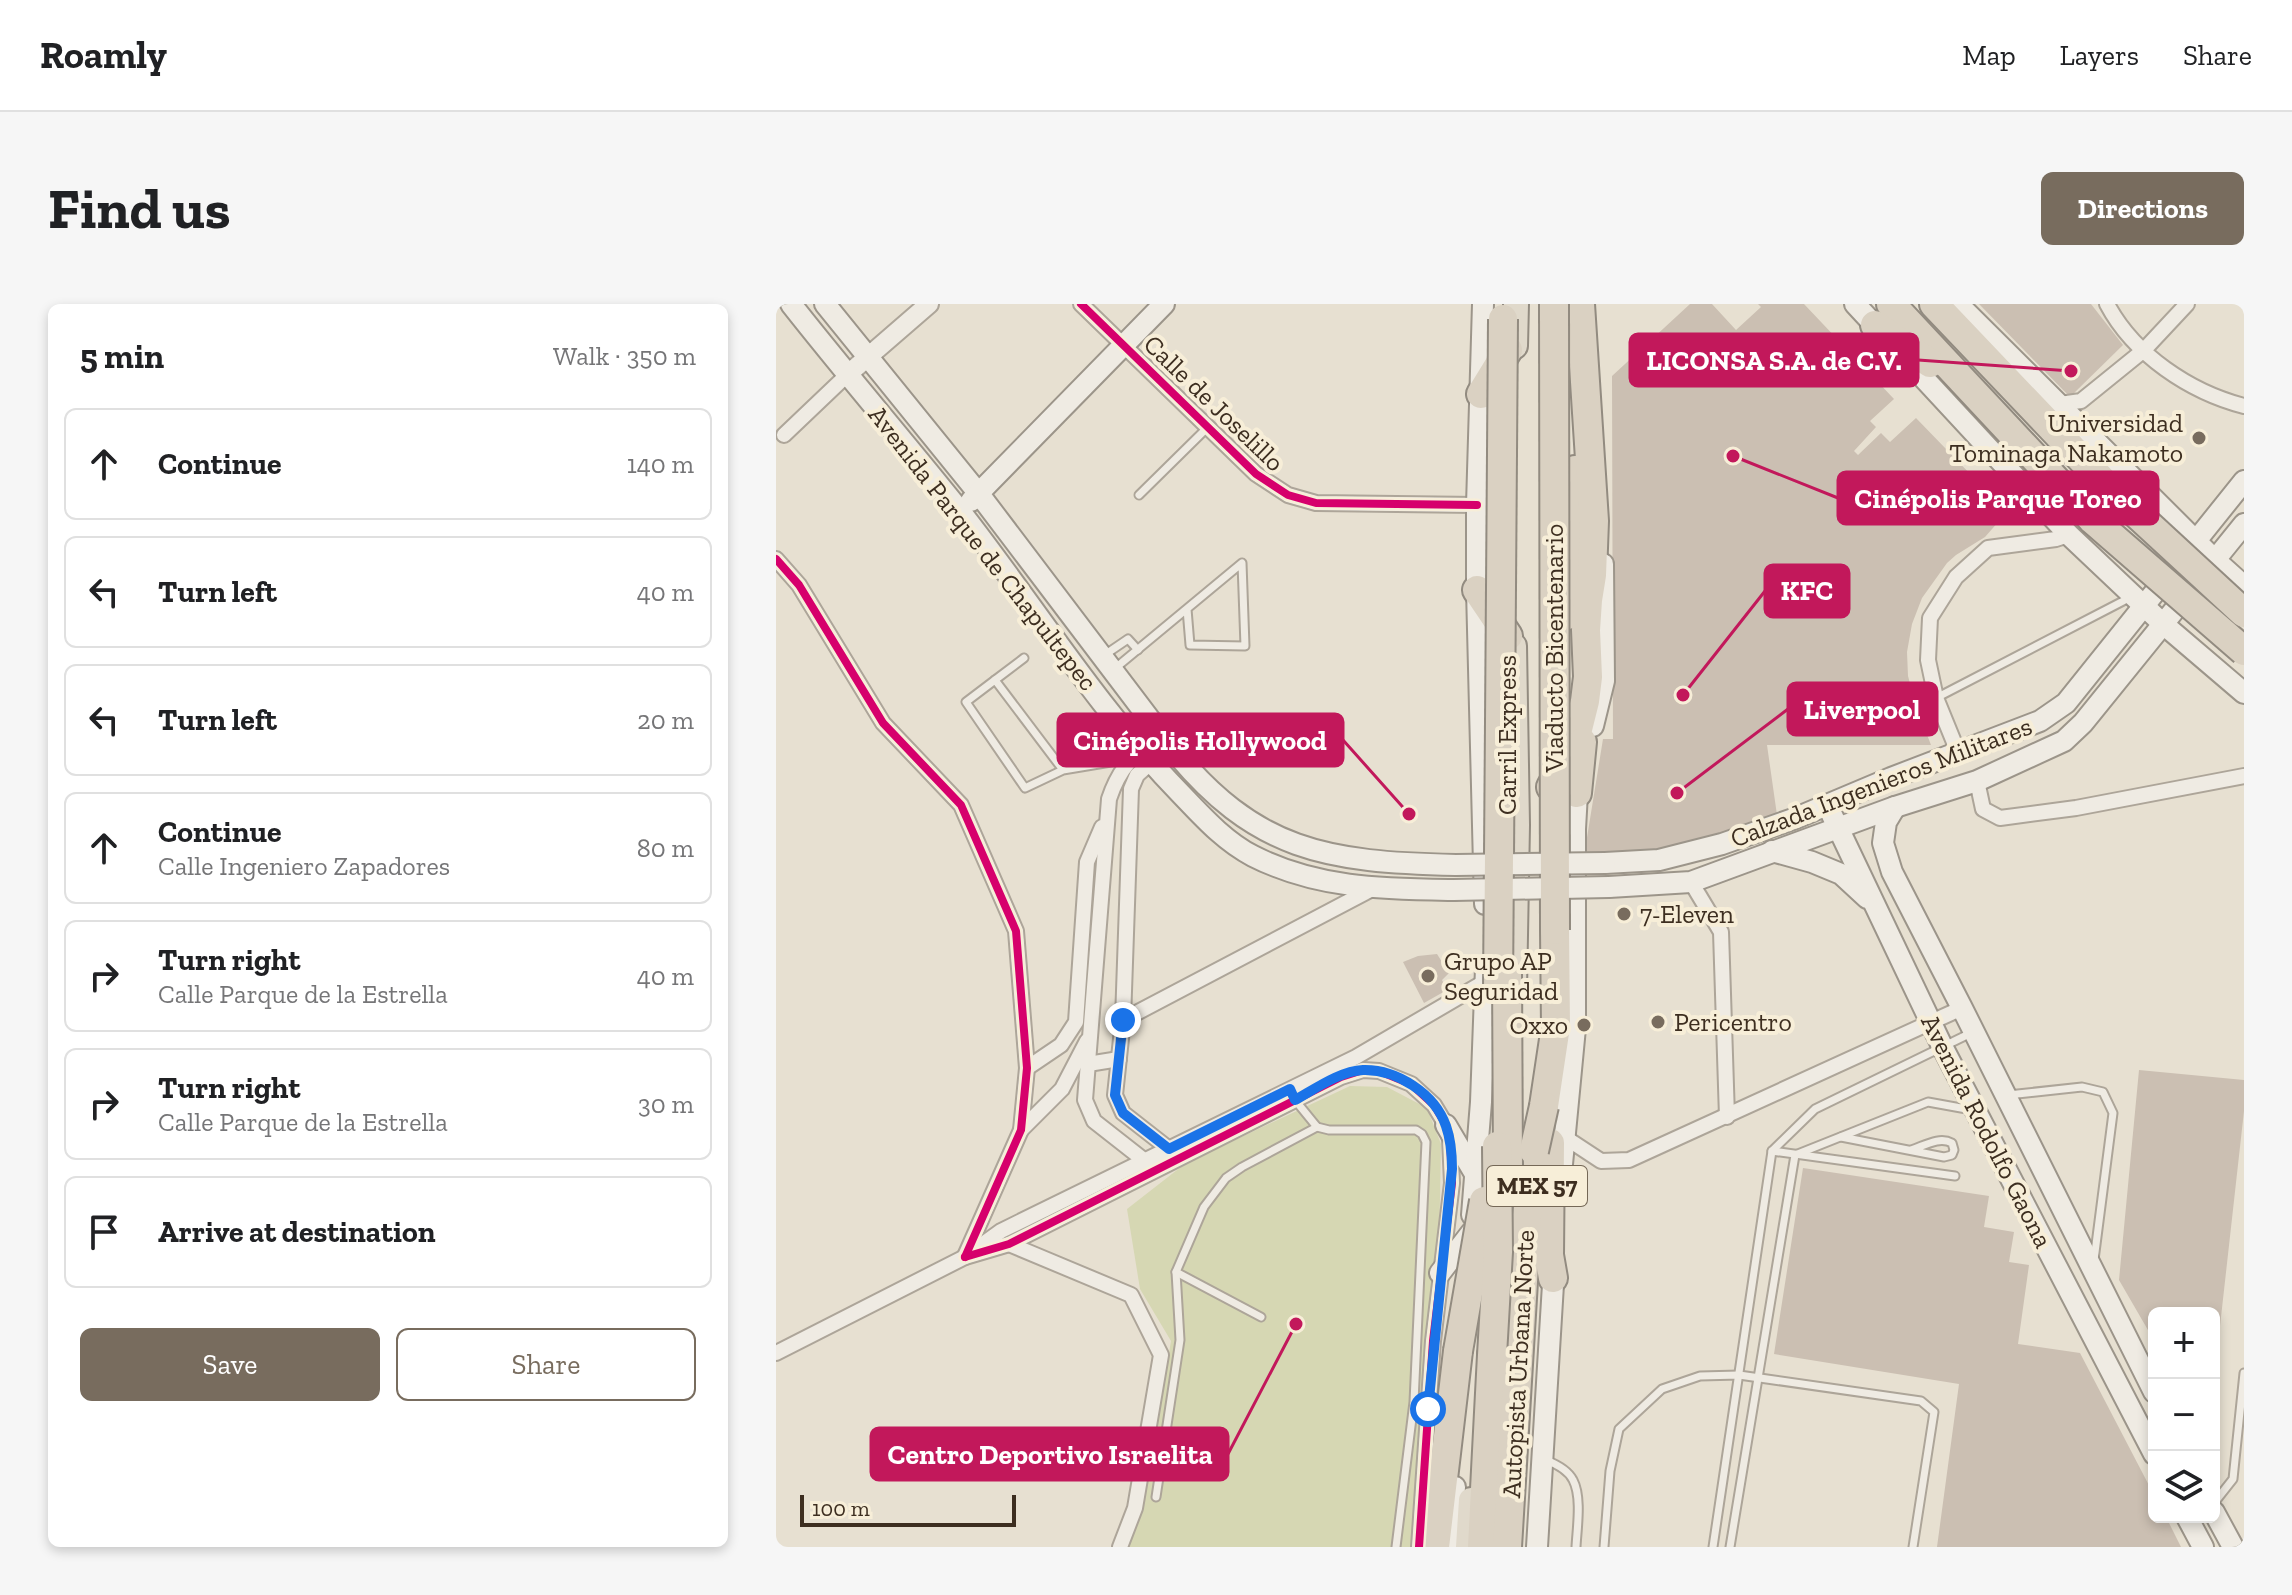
<!DOCTYPE html>
<meta charset="utf-8">
<style>
:root{--surface:#fff;--page:#f6f6f6;--text:#202124;--muted:#757577;--line:#e0e0e0;--accent:#786c5e}
body{margin:0;font-family:"Zilla Slab",serif;background:var(--page);color:var(--text)}
.controls{position:absolute;right:24px;bottom:24px;display:grid;overflow:hidden;border-radius:12px;box-shadow:0 4px 12px #0003}
.controls button{width:72px;height:72px;display:grid;place-items:center;padding:0;border:0;border-bottom:2px solid var(--line);background:var(--surface);color:var(--text);font:40px sans-serif}
.scale{position:absolute;left:24px;bottom:20px;width:216px;box-sizing:border-box;padding-left:8px;border:4px solid #3d2e20;border-top:0;font-size:22px;line-height:28px;white-space:nowrap;color:#3d2e20;-webkit-text-stroke:6px #f7eed8;paint-order:stroke}
.stop{position:absolute;width:24px;height:24px;margin:-18px;border:6px solid #1a73e8;border-radius:50%;background:#fff}
.stop.end{background:#1a73e8;border-color:#fff;box-shadow:0 2px 8px #0008}
.list{margin:0;padding:0;list-style:none}
h2{display:flex;justify-content:space-between;align-items:center;height:104px;margin:0;padding:0 32px;font-size:34px}
h2 small{font-size:26px;font-weight:400;color:var(--muted)}
.list li{display:grid;grid-template-columns:52px 1fr auto;gap:24px;align-items:center;box-sizing:border-box;height:112px;margin:0 16px 16px;padding:0 16px;border:2px solid var(--line);border-radius:12px}
.list b{display:block;font-size:30px;white-space:nowrap}
.list p{margin:0;font-size:26px;white-space:nowrap;color:var(--muted)}
.list em{font-size:26px;font-style:normal;color:var(--muted)}
.actions{display:flex;gap:16px;padding:24px 32px}
.actions a{flex:1;padding:18px 0;border:2px solid var(--accent);border-radius:12px;text-align:center;font-size:28px;color:var(--accent)}
.actions .main{background:var(--accent);color:#fff}
.icon{flex:none;width:44px;height:44px;fill:none;stroke:currentColor;stroke-width:2;stroke-linecap:round;stroke-linejoin:round}
.map{position:relative;flex:none;width:1468px;height:1243px;overflow:hidden;border-radius:12px}
header{display:flex;align-items:center;gap:48px;box-sizing:border-box;height:112px;padding:0 40px;background:var(--surface);border-bottom:2px solid var(--line)}
header strong{font-size:38px}
nav{display:flex;gap:44px;margin-inline-start:auto;font-size:28px}
.intro{display:flex;align-items:center;justify-content:space-between;box-sizing:border-box;height:192px;padding:0 48px}
h1{margin:0;font-size:56px}
.button{padding:20px 36px;border-radius:12px;background:var(--accent);color:#fff;font-size:28px;font-weight:700}
main{display:flex;gap:48px;padding:0 48px}
aside{flex:1;background:var(--surface);border-radius:12px;box-shadow:0 4px 12px #0003}
.map>svg:first-child{display:block}
.green{fill:#d6d7b3}
.building{fill:#cbbfb2}
.lines{fill:none;stroke-linecap:round;stroke-linejoin:round}
.service-casing{stroke:#ada599;stroke-width:11}
.minor-casing{stroke:#ada599;stroke-width:18}
.tertiary-casing{stroke:#ada599;stroke-width:22}
.secondary-casing{stroke:#9c958a;stroke-width:24}
.trunk-casing{stroke:#928b80;stroke-width:28}
.motorway-casing{stroke:#928b80;stroke-width:32}
.service{stroke:#efebe3;stroke-width:7}
.minor{stroke:#efebe3;stroke-width:14}
.tertiary{stroke:#efebe3;stroke-width:18}
.secondary{stroke:#efebe3;stroke-width:20}
.trunk{stroke:#e0d9cb;stroke-width:24}
.motorway{stroke:#dad1c2;stroke-width:28}
.secondary-bridge-casing{stroke:#9c958a;stroke-width:24;stroke-linecap:butt}
.motorway-bridge-casing{stroke:#928b80;stroke-width:32;stroke-linecap:butt}
.secondary-bridge{stroke:#efebe3;stroke-width:20}
.motorway-bridge{stroke:#dad1c2;stroke-width:28}
.cycleway-casing{stroke:#f7eed8;stroke-width:13}
.cycleway{stroke:#d6006c;stroke-width:8}
.route{stroke:#1a73e8;stroke-width:10}
.poi-dot{fill:#786c5e;stroke:#f7eed8;stroke-width:3}
.labels{text-anchor:middle;stroke-width:8;stroke-linejoin:round;paint-order:stroke}
.shield{fill:#f7eed8;stroke:#756857;stroke-width:2}
.shield-label{font-size:24px;font-weight:bold;fill:#3d2e20}
.street-label{font-size:26px;fill:#3d2e20;stroke:#f7eed8}
.poi-label{font-size:26px;fill:#3d2e20;stroke:#f7eed8;text-anchor:start}
.leader{fill:none;stroke:#c2185b;stroke-width:3}
.callout-dot{fill:#c2185b;stroke:#f7eed8;stroke-width:3}
.callout{fill:#c2185b;stroke:#c2185b;stroke-width:3}
.callout-label{font-size:28px;text-anchor:middle;font-weight:bold;fill:#fff}
</style>
<header>
<strong>Roamly</strong>
<nav><a>Map</a><a>Layers</a><a>Share</a></nav>
</header>
<div class="intro"><h1>Find us</h1><a class="button">Directions</a></div>
<main>
<aside>
<h2>5 min<small>Walk · 350 m</small></h2>
<ul class="list">
<li><svg class="icon" aria-label="ahead" viewBox="0 0 24 24"><path d="M12 20V5M6 11l6-6 6 6"/></svg><div><b>Continue</b></div><em>140 m</em></li>
<li><svg class="icon" aria-label="left" viewBox="0 0 24 24"><path d="M17 20v-9H6M10 6l-5 5 5 5"/></svg><div><b>Turn left</b></div><em>40 m</em></li>
<li><svg class="icon" aria-label="left" viewBox="0 0 24 24"><path d="M17 20v-9H6M10 6l-5 5 5 5"/></svg><div><b>Turn left</b></div><em>20 m</em></li>
<li><svg class="icon" aria-label="ahead" viewBox="0 0 24 24"><path d="M12 20V5M6 11l6-6 6 6"/></svg><div><b>Continue</b><p>Calle Ingeniero Zapadores</p></div><em>80 m</em></li>
<li><svg class="icon" aria-label="right" viewBox="0 0 24 24"><path d="M7 20v-9h11M14 6l5 5-5 5"/></svg><div><b>Turn right</b><p>Calle Parque de la Estrella</p></div><em>40 m</em></li>
<li><svg class="icon" aria-label="right" viewBox="0 0 24 24"><path d="M7 20v-9h11M14 6l5 5-5 5"/></svg><div><b>Turn right</b><p>Calle Parque de la Estrella</p></div><em>30 m</em></li>
<li><svg class="icon" aria-label="arrive" viewBox="0 0 24 24"><path d="M6 21V4h12l-3 4 3 4H6"/></svg><div><b>Arrive at destination</b></div></li>
</ul>
<div class="actions"><a class="main">Save</a><a>Share</a></div>
</aside>
<div class="map">
<svg width="1468" height="1243" viewBox="0 0 1468 1243">
<rect width="100%" height="100%" fill="#e7e0d1"/>
<path class="green" d="M 574,782 L 611,783 L 651,804 L 665,840 L 663,946 L 636,1243 L 351,1243 L 367,1204 L 395,1037 L 364,985 L 351,905 L 410,859 Z"/>
<g class="building">
<path d="M 914,0 L 936,0 L 960,26 L 985,3 L 982,0 L 1028,0 L 1118,95 L 1094,117 L 1100,123 L 1078,147 L 1082,151 L 1105,129 L 1114,138 L 1140,114 L 1231,208 L 1209,233 L 1180,251 L 1171,259 L 1146,294 L 1136,320 L 1131,348 L 1132,372 L 1140,402 L 1155,441 L 991,441 L 1001,511 L 887,549 L 808,552 L 827,435 L 837,435 L 836,72 Z"/>
<path d="M 1203,0 L 1315,0 L 1347,41 L 1294,93 Z"/>
<path d="M 661,650 L 673,669 L 666,676 L 671,686 L 648,699 L 627,658 L 642,652 Z"/>
<path d="M 1363,766 L 1468,776 L 1468,807 L 1442,1040 L 1438,1040 L 1438,1009 L 1378,1009 L 1378,1033 L 1376,1033 L 1343,976 Z"/>
<path d="M 1027,864 L 1213,892 L 1208,923 L 1238,928 L 1233,958 L 1253,961 L 1242,1040 L 1304,1049 L 1378,1191 L 1378,1213 L 1390,1213 L 1405,1243 L 1161,1243 L 1183,1080 L 998,1050 Z"/>
</g>
<g class="lines">
<g class="service-casing">
<g id="service">
<path d="M 363,191 L 432,123"/>
<path d="M 327,352 L 352,335 L 362,346"/>
<path d="M 337,366 L 466,259 L 469,342 L 414,341 L 411,305"/>
<path d="M 219,376 L 248,354"/>
<path d="M 1160,394 L 1353,294"/>
<path d="M 287,466 L 219,376 L 190,398 L 249,484 L 287,466 L 353,455"/>
<path d="M 1232,791 L 1306,783 L 1327,788 L 1337,809 L 1318,956"/>
<path d="M 519,796 L 541,823 L 553,826 L 640,826 L 646,830 L 650,838 L 638,1098 L 620,1243"/>
<path d="M 1065,833 L 1168,853 L 1176,851 L 1178,846 L 1176,839 C 1163,832 1148,842 1135,846"/>
<path d="M 996,847 L 1179,872"/>
<path d="M 400,968 L 485,1013"/>
<path d="M 770,1156 C 780,1160 792,1166 797,1176 C 806,1193 801,1224 800,1243"/>
<path d="M 380,1193 L 404,1036 L 400,968 L 428,903 L 450,874 L 466,863 L 541,823"/>
<path d="M 1438,1199 L 1457,1175 L 1468,1069"/>
<path d="M 828,1243 L 834,1167 L 843,1125 L 886,1085 L 924,1072 L 963,1071 L 1145,1097 L 1158,1108 L 1137,1243"/>
<path d="M 937,1243 L 996,847 L 1039,805 L 1195,729"/>
<path d="M 954,1243 L 1019,851 L 1152,798 L 1196,806"/>
</g>
</g>
<g class="minor-casing">
<g id="minor">
<path d="M 305,0 L 480,170 L 512,191 L 540,199 L 701,201"/>
<path d="M 1331,0 C 1358,51 1414,88 1468,102"/>
<path d="M 1284,100 L 1305,97 L 1368,46 L 1411,0"/>
<path d="M 8,131 L 71,71"/>
<path d="M 0,255 L 23,281 L 107,419 L 185,501 L 240,627 L 251,764 L 245,826 L 189,952"/>
<path d="M 394,442 L 361,471 L 355,485 L 347,716 L 339,791 L 347,809 L 393,845 L 396,853"/>
<path d="M 1182,448 L 1160,394 L 1152,356 L 1154,314 L 1180,273 L 1212,244 L 1280,235 L 1293,231"/>
<path d="M 1201,477 L 1207,505 L 1224,514 L 1300,504 L 1468,472"/>
<path d="M 915,578 L 945,628 L 951,813"/>
<path d="M 347,716 L 596,585"/>
<path d="M 312,760 L 343,755"/>
<path d="M 251,764 L 285,741 L 300,718 L 311,558 L 326,523"/>
<path d="M 245,826 L 286,785 L 311,737"/>
<path d="M 787,832 L 825,857 L 853,856 L 1186,704"/>
<path d="M 371,865 L 369,857 L 318,817 L 309,796 L 333,495 C 344,462 358,451 385,430"/>
<path d="M 233,940 L 355,991 L 385,1051 L 359,1204 L 344,1243"/>
<path d="M 189,953 L 233,940 L 565,773 L 587,766 L 603,767 L 635,780 L 658,801 L 670,821 L 674,835 L 676,879 L 657,1037 L 643,1243"/>
<path d="M 0,1049 L 189,953 L 225,927 L 580,753 L 710,677"/>
</g>
</g>
<g class="tertiary-casing">
<path id="tertiary" d="M 71,71 L 153,0"/>
</g>
<g class="secondary-casing">
<g id="secondary">
<path d="M 15,0 C 70,70 128,137 184,207 C 257,300 321,404 404,489 C 426,512 448,537 477,552 C 542,585 608,585 678,586"/>
<path d="M 49,0 L 203,190 L 394,442 C 479,548 551,558 680,561"/>
<path d="M 707,0 L 701,201 L 701,286 L 709,600"/>
<path d="M 1079,0 L 1293,231 L 1386,319 L 1468,389"/>
<path d="M 1182,0 L 1439,256 L 1468,282"/>
<path d="M 195,197 L 388,0"/>
<path d="M 817,422 L 828,377 L 827,260"/>
<path d="M 1119,503 L 1110,518 L 1107,539 L 1116,568 L 1186,704 L 1378,1088"/>
<path d="M 1056,511 L 1166,742 L 1378,1150"/>
<path d="M 996,547 L 1036,558 L 1065,570 L 1091,594"/>
<path d="M 829,559 L 883,556 L 946,540 L 1020,514 L 1115,474 L 1264,417 L 1290,399 L 1468,177"/>
<path d="M 833,583 L 915,578 L 1119,503 L 1201,477 L 1288,437 L 1307,419 L 1468,220"/>
<path d="M 670,821 L 699,870"/>
<path d="M 786,860 L 799,724 L 799,525 L 801,489 L 804,477"/>
<path d="M 696,911 L 705,798 L 710,664"/>
<path d="M 664,969 L 695,929"/>
<path d="M 1438,1208 L 1457,1243"/>
<path d="M 1411,1213 L 1427,1243"/>
<path d="M 674,1243 L 679,1183"/>
<path d="M 761,1243 L 778,964"/>
</g>
</g>
<g class="trunk-casing">
<g id="trunk">
<path d="M 739,42 L 740,0"/>
<path d="M 738,342 L 741,521 L 738,686"/>
<path d="M 692,1243 L 695,1196"/>
</g>
</g>
<g class="motorway-casing">
<g id="motorway">
<path d="M 1115,0 L 1317,216"/>
<path d="M 1158,0 L 1339,190"/>
<path d="M 1099,21 L 1154,59"/>
<path d="M 705,90 L 732,46"/>
<path d="M 701,286 L 732,332"/>
<path d="M 791,311 L 794,300 L 799,166"/>
<path d="M 775,483 L 798,441 L 809,397 L 812,373 L 810,326 L 812,296 L 816,271 L 818,217 L 804,0"/>
<path d="M 801,489 L 806,438"/>
<path d="M 768,802 L 780,722 L 779,626"/>
<path d="M 774,839 L 773,951 L 777,974"/>
<path d="M 659,1243 L 682,1047"/>
<path d="M 706,1243 L 716,1051"/>
<path d="M 731,1243 L 751,911 L 758,847"/>
</g>
</g>
<use href="#service" class="service"/>
<use href="#minor" class="minor"/>
<use href="#tertiary" class="tertiary"/>
<use href="#secondary" class="secondary"/>
<use href="#trunk" class="trunk"/>
<use href="#motorway" class="motorway"/>
<g class="secondary-bridge-casing">
<g id="secondary-bridge">
<path d="M 680,561 L 829,559"/>
<path d="M 678,586 L 833,583"/>
</g>
</g>
<g class="motorway-bridge-casing">
<g id="motorway-bridge">
<path d="M 778,0 L 779,626"/>
<path d="M 1339,190 L 1468,309"/>
<path d="M 1317,216 L 1468,347"/>
<path d="M 731,667 L 732,863"/>
<path d="M 722,686 L 727,15"/>
<path d="M 758,847 L 768,802"/>
<path d="M 682,1047 L 708,897"/>
<path d="M 716,1051 L 722,948 L 721,842"/>
</g>
</g>
<use href="#secondary-bridge" class="secondary-bridge"/>
<use href="#motorway-bridge" class="motorway-bridge"/>
<g class="cycleway-casing">
<g id="cycleway">
<path d="M 305,0 L 480,170 L 512,191 L 540,199 L 701,201"/>
<path d="M 0,255 L 23,281 L 107,419 L 185,501 L 240,627 L 251,764 L 245,826 L 189,953"/>
<path d="M 189,953 L 233,940 L 565,773 L 587,766 L 603,767 L 635,780 L 658,801 L 670,821 L 674,835 L 676,879 L 657,1037 L 643,1243"/>
</g>
</g>
<use href="#cycleway" class="cycleway"/>
</g>
<g class="lines">
<path class="route" d="M 347,716 L 339,791 L 347,809 L 393,845 L 514,785 L 519,796 C 539,785 564,767 587,766 C 621,765 659,790 670,822 C 675,836 676,851 676,865 L 652,1105"/>
</g>
<g class="poi-dot">
<circle cx="1423" cy="134" r="8"/>
<circle cx="848" cy="610" r="8"/>
<circle cx="652" cy="672" r="8"/>
<circle cx="882" cy="718" r="8"/>
<circle cx="808" cy="721" r="8"/>
</g>
<g class="labels">
<rect class="shield" x="711" y="862" width="100" height="40" rx="6"/>
<g class="shield-label">
<text x="761" y="890">MEX 57</text>
</g>
<g class="street-label">
<text transform="translate(438 99) rotate(44)" y="9">Calle de Joselillo</text>
<text transform="translate(207 244) rotate(52)" y="9">Avenida Parque de Chapultepec</text>
<text transform="translate(778 344) rotate(-90)" y="9">Viaducto Bicentenario</text>
<text transform="translate(731 431) rotate(-90)" y="9">Carril Express</text>
<text transform="translate(1105 478) rotate(-21)" y="9">Calzada Ingenieros Militares</text>
<text transform="translate(1211 827) rotate(63)" y="9">Avenida Rodolfo Gaona</text>
<text transform="translate(742 1060) rotate(-87)" y="9">Autopista Urbana Norte</text>
</g>
<g class="poi-label">
<text x="1407" y="128" text-anchor="end">Universidad<tspan x="1407" dy="30">Tominaga Nakamoto</tspan></text>
<text x="864" y="619">7-Eleven</text>
<text x="668" y="666">Grupo AP<tspan x="668" dy="30">Seguridad</tspan></text>
<text x="898" y="727">Pericentro</text>
<text x="792" y="730" text-anchor="end">Oxxo</text>
</g>
</g>
<path class="leader" d="M1295 67L1142 56M957 152L1062 194M907 391L989 287M901 489L1012 405M633 510L567 436M520 1020L452 1150"/>
<g class="callout-dot">
<circle cx="1295" cy="67" r="8"/>
<circle cx="957" cy="152" r="8"/>
<circle cx="907" cy="391" r="8"/>
<circle cx="901" cy="489" r="8"/>
<circle cx="633" cy="510" r="8"/>
<circle cx="520" cy="1020" r="8"/>
</g>
<g class="callout">
<rect x="854" y="30" width="288" height="52" rx="8"/>
<rect x="1062" y="168" width="320" height="52" rx="8"/>
<rect x="989" y="261" width="84" height="52" rx="8"/>
<rect x="1012" y="379" width="149" height="52" rx="8"/>
<rect x="282" y="410" width="285" height="52" rx="8"/>
<rect x="95" y="1124" width="357" height="52" rx="8"/>
</g>
<g class="callout-label">
<text x="998" y="66">LICONSA S.A. de C.V.</text>
<text x="1222" y="204">Cinépolis Parque Toreo</text>
<text x="1031" y="296">KFC</text>
<text x="1086" y="415">Liverpool</text>
<text x="424" y="446">Cinépolis Hollywood</text>
<text x="274" y="1160">Centro Deportivo Israelita</text>
</g>
</svg>
<div class="controls">
<button>+</button>
<button>−</button>
<button><svg class="icon" aria-label="layers" viewBox="0 0 24 24"><path d="M12 4l9 5-9 5-9-5zM3 14l9 5 9-5"/></svg></button>
</div>
<div class="scale">100 m</div>
<div class="stop" style="left:652px;top:1105px"></div>
<div class="stop end" style="left:347px;top:716px"></div>
</div>
</main>
